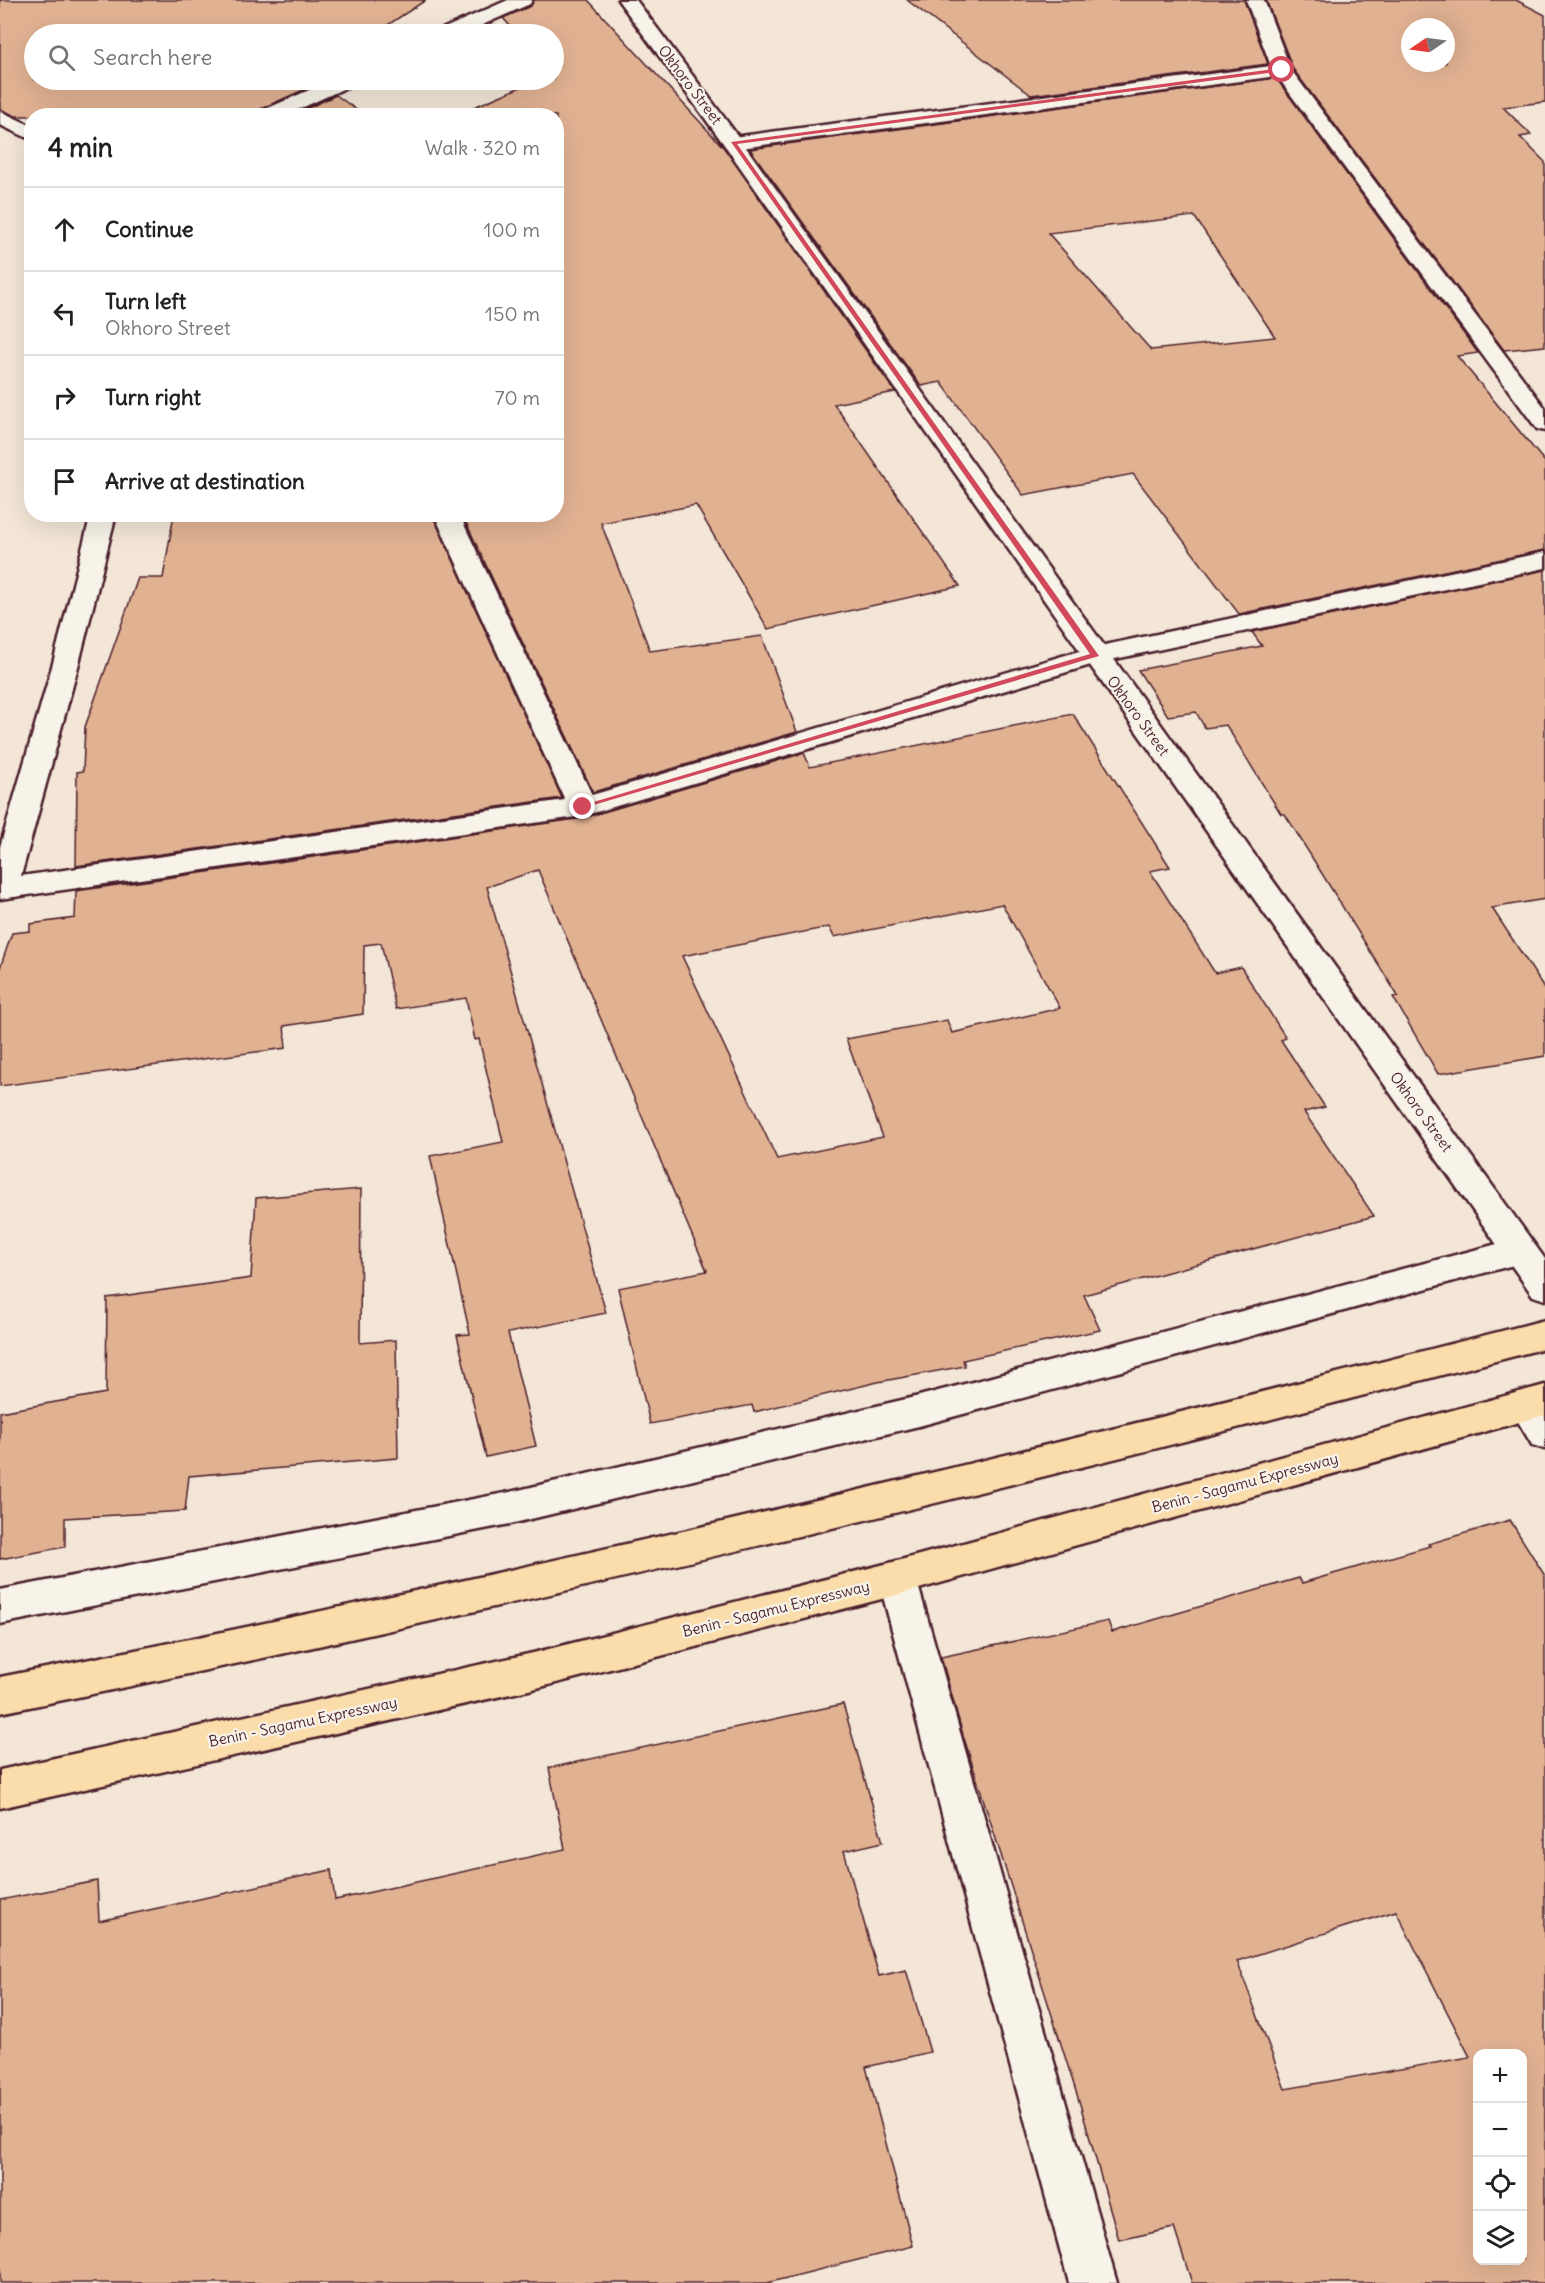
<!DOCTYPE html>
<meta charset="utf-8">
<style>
:root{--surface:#fff;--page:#f6f6f6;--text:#202124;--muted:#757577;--line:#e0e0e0}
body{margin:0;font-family:Delius,sans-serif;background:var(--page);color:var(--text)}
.controls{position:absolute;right:18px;bottom:18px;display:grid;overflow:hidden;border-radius:12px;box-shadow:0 6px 24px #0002}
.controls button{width:54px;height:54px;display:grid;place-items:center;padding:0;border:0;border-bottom:2px solid var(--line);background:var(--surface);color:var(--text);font:30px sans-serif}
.compass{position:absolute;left:1401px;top:18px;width:54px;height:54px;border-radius:50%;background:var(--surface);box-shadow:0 6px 24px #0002;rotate:257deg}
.stop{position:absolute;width:18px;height:18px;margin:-14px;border:4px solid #d1495b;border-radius:50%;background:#fff}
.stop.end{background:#d1495b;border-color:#fff;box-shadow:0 2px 6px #0008}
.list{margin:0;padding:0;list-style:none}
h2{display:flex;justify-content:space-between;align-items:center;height:78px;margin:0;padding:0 24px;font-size:26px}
h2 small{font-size:20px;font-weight:400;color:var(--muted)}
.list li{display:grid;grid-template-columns:39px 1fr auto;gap:18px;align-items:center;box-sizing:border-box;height:84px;padding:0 24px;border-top:2px solid var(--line)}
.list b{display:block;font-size:22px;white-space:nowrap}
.list p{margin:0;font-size:20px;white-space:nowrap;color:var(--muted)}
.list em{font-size:20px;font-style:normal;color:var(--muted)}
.icon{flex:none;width:33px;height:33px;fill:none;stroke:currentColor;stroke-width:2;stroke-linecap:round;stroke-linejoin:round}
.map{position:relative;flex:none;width:1545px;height:2283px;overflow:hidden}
.search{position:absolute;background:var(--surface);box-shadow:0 6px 24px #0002;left:24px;top:24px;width:540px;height:66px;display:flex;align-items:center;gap:15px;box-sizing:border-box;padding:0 21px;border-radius:33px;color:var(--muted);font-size:22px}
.panel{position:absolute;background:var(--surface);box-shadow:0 6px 24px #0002;left:24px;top:108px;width:540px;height:414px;border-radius:24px}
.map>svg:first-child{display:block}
.building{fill:#e1b292;stroke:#4a1f2b;stroke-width:1.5;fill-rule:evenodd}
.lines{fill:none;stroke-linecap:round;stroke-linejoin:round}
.minor-casing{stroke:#4a1f2b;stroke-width:5}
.tertiary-casing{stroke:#4a1f2b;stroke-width:5}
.trunk-casing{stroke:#4a1f2b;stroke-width:5}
.minor{fill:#f7f3e8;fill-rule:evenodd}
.tertiary{fill:#f7f3e8;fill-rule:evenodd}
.trunk{fill:#fbddab;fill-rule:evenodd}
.route{fill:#d1495b}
.labels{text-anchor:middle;stroke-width:4.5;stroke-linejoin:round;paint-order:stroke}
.street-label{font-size:15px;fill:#4a1f2b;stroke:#f7f3e8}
</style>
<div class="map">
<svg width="1545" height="2283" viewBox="0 0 1545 2283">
<rect width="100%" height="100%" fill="#f3e6d7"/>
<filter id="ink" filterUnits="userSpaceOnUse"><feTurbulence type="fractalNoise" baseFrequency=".0167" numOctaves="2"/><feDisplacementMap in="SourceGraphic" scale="12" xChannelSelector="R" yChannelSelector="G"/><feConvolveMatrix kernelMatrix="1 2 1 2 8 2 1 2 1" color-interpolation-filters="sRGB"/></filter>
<g filter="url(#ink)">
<g class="building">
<path d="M 0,0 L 426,0 L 374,34 L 34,34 L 34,80 L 314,80 L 319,83 L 258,110 L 254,116 L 15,116 L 0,109 Z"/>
<path d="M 534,0 L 588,0 L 724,148 L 895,392 L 834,404 L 960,586 L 768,629 L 696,505 L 601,523 L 650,651 L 762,636 L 797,732 L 593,792 L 462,514 L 556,514 L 556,116 L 453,116 L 537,80 L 554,80 L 554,34 L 517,34 L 503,18 L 531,6 Z"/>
<path d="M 907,0 L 1244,0 L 1268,64 L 1031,95 Z"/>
<path d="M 1266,0 L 1516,0 L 1545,15 L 1545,102 L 1503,107 L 1531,135 L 1520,137 L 1545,162 L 1545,346 L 1504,350 L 1293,69 ZM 1410,27 L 1446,27 L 1446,63 L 1410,63 Z"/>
<path d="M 1276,78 L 1478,353 L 1457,356 L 1545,462 L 1545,550 L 1239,614 L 1133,474 L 1023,495 L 941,382 L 921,386 L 750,149 ZM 1194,216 L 1275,337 L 1151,350 L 1048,233 Z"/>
<path d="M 336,95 L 365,116 L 291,116 Z"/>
<path d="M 174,514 L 432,514 L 562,798 L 76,866 L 77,772 L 83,771 L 85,727 L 138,578 L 163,578 Z"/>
<path d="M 1545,570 L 1545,899 L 1492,908 L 1545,989 L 1545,1056 L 1438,1074 L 1393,997 L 1398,996 L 1285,814 L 1281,814 L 1226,725 L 1205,728 L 1196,712 L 1168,716 L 1138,670 L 1262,646 L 1252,632 Z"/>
<path d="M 1073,714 L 1170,867 L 1150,871 L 1215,973 L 1241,967 L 1286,1038 L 1281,1040 L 1325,1107 L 1304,1112 L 1374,1216 L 1084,1295 L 1100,1330 L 963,1360 L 965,1366 L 878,1382 L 754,1412 L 752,1405 L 650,1424 L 618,1288 L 707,1271 L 538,870 L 487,887 L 606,1313 L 508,1333 L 536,1446 L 486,1457 L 457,1335 L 470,1334 L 430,1156 L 503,1142 L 479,1039 L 475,1040 L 466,998 L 396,1009 L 381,943 L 364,945 L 363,1014 L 284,1026 L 286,1048 L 0,1086 L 0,968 L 12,933 L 30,931 L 30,924 L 75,918 L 76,891 L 583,818 L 804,753 L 810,767 ZM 1002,904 L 1060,1008 L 952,1033 L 947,1020 L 846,1039 L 883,1137 L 777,1159 L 682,956 L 829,927 L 834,937 Z"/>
<path d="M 361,1189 L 360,1343 L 396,1340 L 398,1458 L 189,1476 L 185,1511 L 65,1518 L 65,1547 L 0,1559 L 0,1412 L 106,1393 L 107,1298 L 251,1278 L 256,1198 Z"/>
<path d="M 1510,1520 L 1545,1576 L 1545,2283 L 1192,2283 L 1174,2228 L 1119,2240 L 1080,2104 L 963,1735 L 941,1657 L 1108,1621 L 1112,1632 L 1299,1578 L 1302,1583 L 1430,1546 L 1428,1544 ZM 1396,1911 L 1470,2057 L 1285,2089 L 1237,1961 ZM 1478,2054 L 1522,2054 L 1522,2260 L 1478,2260 Z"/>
<path d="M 843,1704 L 883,1842 L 844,1851 L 879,1976 L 906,1970 L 930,2052 L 866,2067 L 913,2246 L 767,2283 L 0,2283 L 0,1900 L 97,1881 L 99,1921 L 331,1870 L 335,1900 L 565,1849 L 549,1768 Z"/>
</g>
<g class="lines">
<g class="minor-casing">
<g id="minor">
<path d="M 508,0 L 532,0 L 530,4 L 462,34 L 438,34 L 440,30 Z"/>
<path d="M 1246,0 L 1264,0 L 1291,70 L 1545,408 L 1545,431 L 1537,429 L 1277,76 L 733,149 L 726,147 L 723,143 L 726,139 L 733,137 L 1271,66 Z"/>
<path d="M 332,80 L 357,80 L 354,84 L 284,116 L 256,116 L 259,112 Z"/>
<path d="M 0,111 L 32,126 L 32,140 L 0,125 Z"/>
<path d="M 91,514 L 116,514 L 79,663 L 21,876 L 565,800 L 434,514 L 459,514 L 592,795 L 1086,649 L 1545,552 L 1545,568 L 1101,662 L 583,816 L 0,899 L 0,847 L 53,663 Z"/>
<path d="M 1520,1238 L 1532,1242 L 1537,1251 L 1532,1260 L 919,1426 L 510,1524 L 0,1624 L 0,1590 L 510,1492 L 919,1396 Z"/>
<path d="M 1527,1391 L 1540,1395 L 1545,1403 L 1545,1449 L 1532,1445 L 1509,1406 L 1514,1395 Z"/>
<path d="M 897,1561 L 911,1566 L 916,1578 L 1117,2283 L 1069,2283 L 878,1578 L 883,1566 Z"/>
</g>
</g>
<g class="tertiary-casing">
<path id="tertiary" d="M 618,0 L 636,0 L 740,139 L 1545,1259 L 1545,1300 L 1533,1296 L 726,147 Z"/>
</g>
<g class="trunk-casing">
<g id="trunk">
<path d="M 1545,1320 L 1545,1348 C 1033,1483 519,1608 0,1713 L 0,1677 C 519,1575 1033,1452 1545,1320 Z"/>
<path d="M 1545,1385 L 1545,1415 L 897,1595 L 533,1689 L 0,1808 L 0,1770 L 533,1653 L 897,1561 Z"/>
</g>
</g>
<use href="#minor" class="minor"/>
<use href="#tertiary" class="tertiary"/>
<use href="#trunk" class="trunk"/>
</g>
</g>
<path class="route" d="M 1282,68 L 1284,71 L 737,144 L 1099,656 L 580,809 L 580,806 L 1090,654 L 731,142 Z"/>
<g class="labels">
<g class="street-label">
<text transform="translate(690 85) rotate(53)" y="5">Okhoro Street</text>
<text transform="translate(1138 716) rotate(54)" y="5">Okhoro Street</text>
<text transform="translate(1421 1112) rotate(54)" y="5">Okhoro Street</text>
<text transform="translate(1245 1483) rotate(-15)" y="5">Benin - Sagamu Expressway</text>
<text transform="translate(776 1609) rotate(-14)" y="5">Benin - Sagamu Expressway</text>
<text transform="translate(303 1722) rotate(-12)" y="5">Benin - Sagamu Expressway</text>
</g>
</g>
</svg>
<div class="controls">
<button>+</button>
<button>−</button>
<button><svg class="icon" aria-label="locate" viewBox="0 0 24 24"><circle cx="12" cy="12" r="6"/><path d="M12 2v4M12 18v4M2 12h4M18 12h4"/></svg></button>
<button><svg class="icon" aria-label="layers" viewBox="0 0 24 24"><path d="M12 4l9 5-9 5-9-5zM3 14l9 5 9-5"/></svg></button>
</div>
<svg class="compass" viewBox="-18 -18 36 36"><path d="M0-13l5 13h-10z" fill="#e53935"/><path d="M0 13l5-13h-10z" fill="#757577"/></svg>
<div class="stop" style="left:1282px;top:70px"></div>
<div class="stop end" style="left:583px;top:807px"></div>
<div class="search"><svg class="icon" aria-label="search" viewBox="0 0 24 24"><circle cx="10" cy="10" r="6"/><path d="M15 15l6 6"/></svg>Search here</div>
<section class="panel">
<h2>4 min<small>Walk · 320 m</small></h2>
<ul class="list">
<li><svg class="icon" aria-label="ahead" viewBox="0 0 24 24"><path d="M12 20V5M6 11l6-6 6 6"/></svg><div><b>Continue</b></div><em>100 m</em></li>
<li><svg class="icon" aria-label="left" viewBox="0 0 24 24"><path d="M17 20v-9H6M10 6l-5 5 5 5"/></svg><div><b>Turn left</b><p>Okhoro Street</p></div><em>150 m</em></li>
<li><svg class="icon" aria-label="right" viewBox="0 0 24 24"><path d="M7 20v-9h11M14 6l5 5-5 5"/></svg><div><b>Turn right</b></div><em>70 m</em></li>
<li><svg class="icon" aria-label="arrive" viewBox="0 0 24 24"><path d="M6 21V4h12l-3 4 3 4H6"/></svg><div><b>Arrive at destination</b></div></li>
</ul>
</section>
</div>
